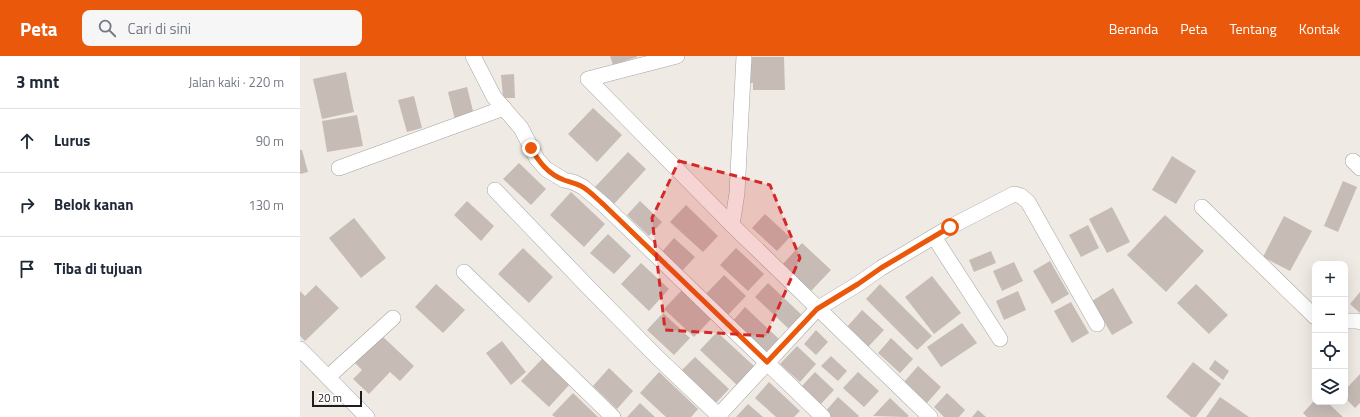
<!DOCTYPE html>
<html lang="id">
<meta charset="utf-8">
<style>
:root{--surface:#fff;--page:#f6f6f7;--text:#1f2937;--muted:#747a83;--line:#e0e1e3;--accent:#ea580c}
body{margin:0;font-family:"Titillium Web",sans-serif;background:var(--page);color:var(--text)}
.controls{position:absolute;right:12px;bottom:12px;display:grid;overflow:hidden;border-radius:8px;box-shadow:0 4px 16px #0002}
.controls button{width:36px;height:36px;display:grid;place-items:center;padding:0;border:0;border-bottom:1px solid var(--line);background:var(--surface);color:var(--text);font:20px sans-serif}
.scale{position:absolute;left:12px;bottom:10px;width:50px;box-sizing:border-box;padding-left:4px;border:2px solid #1e1e1e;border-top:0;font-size:11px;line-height:14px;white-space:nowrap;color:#1e1e1e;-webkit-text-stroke:3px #fff;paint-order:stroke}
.stop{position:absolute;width:12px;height:12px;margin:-9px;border:3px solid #ea580c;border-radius:50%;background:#fff}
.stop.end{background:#ea580c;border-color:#fff;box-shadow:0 1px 4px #0008}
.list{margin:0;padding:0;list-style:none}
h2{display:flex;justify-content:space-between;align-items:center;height:52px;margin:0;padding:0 16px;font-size:17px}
h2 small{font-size:13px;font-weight:400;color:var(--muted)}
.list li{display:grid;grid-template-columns:26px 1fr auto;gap:12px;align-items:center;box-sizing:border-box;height:64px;padding:0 16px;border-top:1px solid var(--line)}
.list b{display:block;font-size:15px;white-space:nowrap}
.list em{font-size:13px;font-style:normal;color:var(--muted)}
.icon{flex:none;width:22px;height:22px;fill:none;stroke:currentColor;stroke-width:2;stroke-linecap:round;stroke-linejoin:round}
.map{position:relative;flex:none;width:1060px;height:361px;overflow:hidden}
header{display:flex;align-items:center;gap:24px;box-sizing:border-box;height:56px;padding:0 20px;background:var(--accent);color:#fff}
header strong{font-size:19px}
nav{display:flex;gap:22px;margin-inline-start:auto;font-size:14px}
.search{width:280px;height:36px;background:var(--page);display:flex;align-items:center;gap:10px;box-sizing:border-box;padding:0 14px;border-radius:8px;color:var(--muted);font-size:15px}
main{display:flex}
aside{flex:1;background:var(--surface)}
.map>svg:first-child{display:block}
.building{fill:#c7bbb6}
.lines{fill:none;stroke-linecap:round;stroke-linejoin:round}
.minor-casing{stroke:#a5a5a5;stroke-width:16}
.minor{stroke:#fff;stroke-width:15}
.route{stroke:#ea580c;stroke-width:5}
.marked{fill:#d62828;fill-opacity:0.2;stroke:#d62828;stroke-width:3;stroke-dasharray:8 5;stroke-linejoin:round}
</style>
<header>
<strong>Peta</strong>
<div class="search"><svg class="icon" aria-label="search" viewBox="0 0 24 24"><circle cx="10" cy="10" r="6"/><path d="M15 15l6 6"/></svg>Cari di sini</div>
<nav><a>Beranda</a><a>Peta</a><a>Tentang</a><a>Kontak</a></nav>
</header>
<main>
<aside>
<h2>3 mnt<small>Jalan kaki · 220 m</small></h2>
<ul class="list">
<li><svg class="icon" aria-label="ahead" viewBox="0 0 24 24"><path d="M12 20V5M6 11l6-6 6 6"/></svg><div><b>Lurus</b></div><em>90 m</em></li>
<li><svg class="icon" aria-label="right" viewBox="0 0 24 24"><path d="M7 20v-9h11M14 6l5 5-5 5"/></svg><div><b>Belok kanan</b></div><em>130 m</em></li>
<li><svg class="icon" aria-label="arrive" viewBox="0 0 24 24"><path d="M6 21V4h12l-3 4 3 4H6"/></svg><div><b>Tiba di tujuan</b></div></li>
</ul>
</aside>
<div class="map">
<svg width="1060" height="361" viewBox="0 0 1060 361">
<rect width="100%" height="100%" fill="#efeae3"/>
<g class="building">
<path d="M 310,0 L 337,0 L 337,1 L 313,9 Z"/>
<path d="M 452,1 L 484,1 L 485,34 L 453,34 L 453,27 L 449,27 L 448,7 L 452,7 Z"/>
<path d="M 46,16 L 54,56 L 22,63 L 13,23 Z"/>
<path d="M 214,18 L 215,42 L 203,42 L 201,19 Z"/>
<path d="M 167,31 L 174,59 L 155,64 L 148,36 Z"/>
<path d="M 114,40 L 122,72 L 107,76 L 98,44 Z"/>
<path d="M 293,52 L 322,79 L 297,106 L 268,78 Z"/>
<path d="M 57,59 L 63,90 L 27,96 L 22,65 Z"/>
<path d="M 0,94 L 2,94 L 8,116 L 0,118 Z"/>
<path d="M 328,96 L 346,113 L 314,148 L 295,131 Z"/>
<path d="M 872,100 L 896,115 L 876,148 L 852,134 Z"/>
<path d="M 219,107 L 246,133 L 231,149 L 203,123 Z"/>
<path d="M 1043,125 L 1057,131 L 1038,176 L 1024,170 Z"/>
<path d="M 271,136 L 305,168 L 284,191 L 250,159 Z"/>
<path d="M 167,145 L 194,170 L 181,185 L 154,159 Z"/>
<path d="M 340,145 L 362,166 L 349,180 L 327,159 Z"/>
<path d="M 386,149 L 418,180 L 403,196 L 370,166 Z"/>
<path d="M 812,151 L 830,186 L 807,197 L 789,163 Z"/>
<path d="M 465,158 L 490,181 L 477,195 L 452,172 Z"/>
<path d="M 865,159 L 904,195 L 866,236 L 827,199 Z"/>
<path d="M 984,160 L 1012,175 L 990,215 L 963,201 Z"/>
<path d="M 54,162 L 86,202 L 61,222 L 29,182 Z"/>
<path d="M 788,169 L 799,192 L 781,201 L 769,179 Z"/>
<path d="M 308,178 L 331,200 L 314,218 L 290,197 Z"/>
<path d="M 374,182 L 395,201 L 381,216 L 361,197 Z"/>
<path d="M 502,187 L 531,214 L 511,235 L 482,209 Z"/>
<path d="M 223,192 L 253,221 L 229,247 L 198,218 Z"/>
<path d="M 436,192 L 464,218 L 448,235 L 420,209 Z"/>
<path d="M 691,195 L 696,207 L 674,216 L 669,204 Z"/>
<path d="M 750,205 L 769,238 L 752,248 L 733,215 Z"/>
<path d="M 714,206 L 723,225 L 702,235 L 693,215 Z"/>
<path d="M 341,207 L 369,233 L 349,255 L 321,228 Z"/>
<path d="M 424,219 L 446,240 L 426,261 L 404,240 Z"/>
<path d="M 632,220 L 661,257 L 634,278 L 605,241 Z"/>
<path d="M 468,227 L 504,261 L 491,275 L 455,241 Z"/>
<path d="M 136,228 L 165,254 L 143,277 L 115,251 Z"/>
<path d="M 580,228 L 632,280 L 617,294 L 566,243 Z"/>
<path d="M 896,228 L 928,259 L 909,278 L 877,247 Z"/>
<path d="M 16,229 L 39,252 L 5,285 L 0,280 L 0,235 L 5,240 Z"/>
<path d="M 813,232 L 833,267 L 812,279 L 792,245 Z"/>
<path d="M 382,234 L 412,262 L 394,281 L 364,253 Z"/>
<path d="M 718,235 L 726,254 L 704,264 L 696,245 Z"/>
<path d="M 1060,236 L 1060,257 L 1050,248 Z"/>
<path d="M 771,246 L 789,277 L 772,287 L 754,255 Z"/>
<path d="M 445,251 L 479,283 L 465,298 L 431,267 Z"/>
<path d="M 562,254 L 584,274 L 568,291 L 547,271 Z"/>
<path d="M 363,257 L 390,282 L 374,299 L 347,274 Z"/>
<path d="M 662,267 L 677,287 L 641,311 L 627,291 Z"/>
<path d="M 516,274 L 528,286 L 516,299 L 504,288 Z"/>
<path d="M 417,276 L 455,311 L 438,330 L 400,294 Z"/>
<path d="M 81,279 L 114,310 L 100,325 L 90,316 L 69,338 L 53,323 L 62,314 L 55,307 Z"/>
<path d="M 591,282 L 613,303 L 600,317 L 578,297 Z"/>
<path d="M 202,285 L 226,316 L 211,329 L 186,297 Z"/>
<path d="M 497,290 L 516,308 L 500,326 L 480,308 Z"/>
<path d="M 531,300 L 547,315 L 538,325 L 521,310 Z"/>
<path d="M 395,301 L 429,333 L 414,349 L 379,317 Z"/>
<path d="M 243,302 L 270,328 L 249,351 L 221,325 Z"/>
<path d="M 915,304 L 929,315 L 923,324 L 909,313 Z"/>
<path d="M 893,306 L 921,328 L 896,361 L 891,361 L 866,341 Z"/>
<path d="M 618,310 L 641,331 L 627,347 L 604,326 Z"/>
<path d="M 309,312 L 333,335 L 317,353 L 293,330 Z"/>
<path d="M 359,316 L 398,353 L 391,361 L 366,361 L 340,337 Z"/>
<path d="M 515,316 L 534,334 L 519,350 L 500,332 Z"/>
<path d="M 558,316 L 579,335 L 564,351 L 543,332 Z"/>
<path d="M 1060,318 L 1060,347 L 1055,352 L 1045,342 L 1045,334 Z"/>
<path d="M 469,326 L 500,355 L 494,361 L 476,361 L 455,342 Z"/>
<path d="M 273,337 L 298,361 L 255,361 L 252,359 Z"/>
<path d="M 647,337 L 665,354 L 659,361 L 644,361 L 634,351 Z"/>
<path d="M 538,341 L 559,360 L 558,361 L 530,361 L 525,356 Z"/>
<path d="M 920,341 L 949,361 L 906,361 Z"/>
<path d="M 590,342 L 609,360 L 607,361 L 573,360 Z"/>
<path d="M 1015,344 L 1015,346 L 1027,346 L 1043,361 L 1007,361 L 1003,357 Z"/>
<path d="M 340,347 L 355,361 L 327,361 Z"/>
<path d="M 448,348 L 463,361 L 436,361 Z"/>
<path d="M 678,354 L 686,361 L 672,361 Z"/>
</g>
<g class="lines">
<g class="minor-casing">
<g id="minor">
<path d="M 173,0 L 194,41 L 221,72 L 237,103 L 246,113 L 264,124 L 273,126 L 283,131 L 303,148 L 523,361"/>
<path d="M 377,0 L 288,23 L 432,169 L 630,361"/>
<path d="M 1053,105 L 1060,112"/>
<path d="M 39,112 L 204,52"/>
<path d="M 195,134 L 289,232 L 358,302 L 420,361"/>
<path d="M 902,151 L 1015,261"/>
<path d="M 432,169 L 437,137 L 444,0"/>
<path d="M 634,181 L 700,283"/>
<path d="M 164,216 L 313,361"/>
<path d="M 1045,265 L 1057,265 L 1060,266"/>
<path d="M 0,293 L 67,361"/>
<path d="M 28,321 L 93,262"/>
<path d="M 417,361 L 517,253 L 558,228 L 581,212 L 650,171 L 714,138 L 721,140 L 728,146 L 797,268"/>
</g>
</g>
<use href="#minor" class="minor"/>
</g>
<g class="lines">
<path class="route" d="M 231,92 C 239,106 248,118 264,124 C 270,126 275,127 281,130 C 289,134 296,142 303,148 L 467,306 L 517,253 L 558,228 L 581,212 L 650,171"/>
</g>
<path class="marked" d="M 379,105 L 470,129 L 500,202 L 466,280 L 365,274 L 352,162 Z"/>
</svg>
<div class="controls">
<button>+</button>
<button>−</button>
<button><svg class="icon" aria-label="locate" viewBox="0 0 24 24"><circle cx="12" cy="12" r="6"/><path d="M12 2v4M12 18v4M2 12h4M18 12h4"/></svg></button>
<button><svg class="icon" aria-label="layers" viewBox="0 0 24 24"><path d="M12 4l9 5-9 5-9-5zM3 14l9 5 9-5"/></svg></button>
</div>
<div class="scale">20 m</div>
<div class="stop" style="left:650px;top:171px"></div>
<div class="stop end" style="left:231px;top:92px"></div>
</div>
</main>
